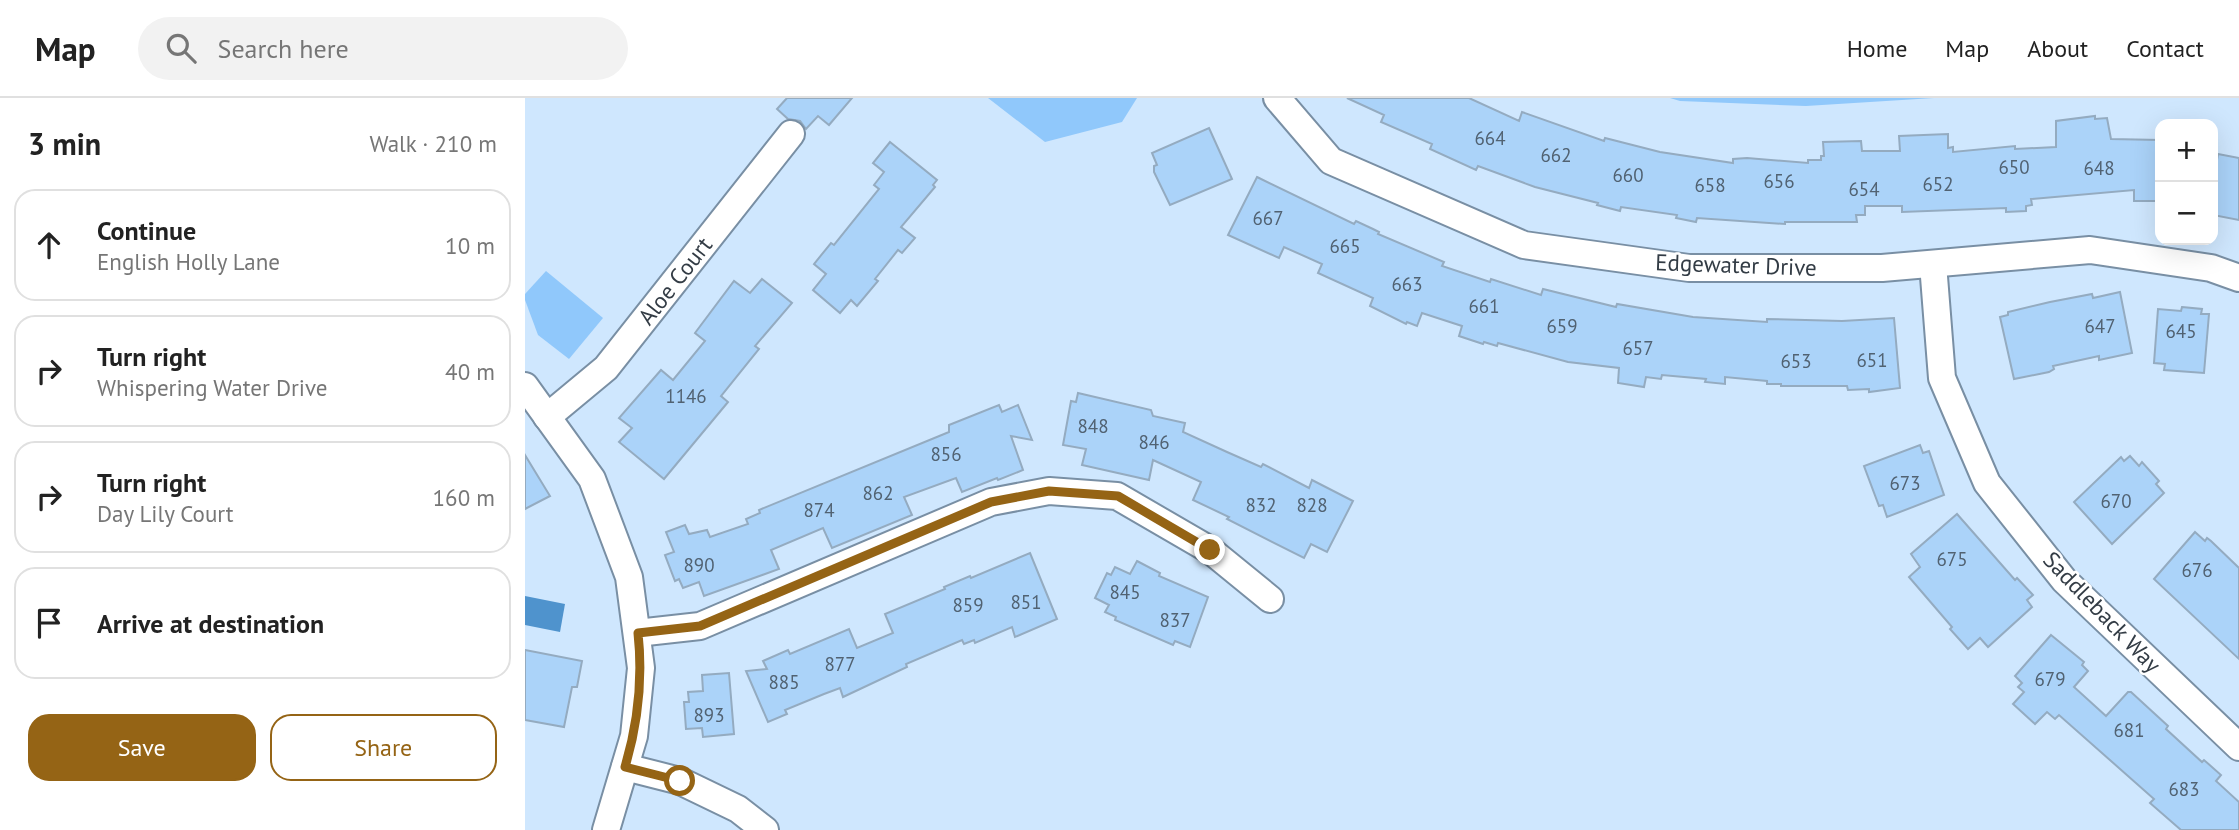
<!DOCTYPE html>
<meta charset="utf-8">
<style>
:root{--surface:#fff;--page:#f2f2f2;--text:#222;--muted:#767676;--line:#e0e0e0;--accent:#956415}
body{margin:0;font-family:"PT Sans",sans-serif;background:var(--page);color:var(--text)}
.controls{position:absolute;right:21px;top:21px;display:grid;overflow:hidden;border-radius:14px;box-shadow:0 7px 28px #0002}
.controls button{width:63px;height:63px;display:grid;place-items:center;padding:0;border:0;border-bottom:2px solid var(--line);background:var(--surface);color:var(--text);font:35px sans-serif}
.stop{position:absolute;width:21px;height:21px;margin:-16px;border:5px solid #956415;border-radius:50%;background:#fff}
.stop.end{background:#956415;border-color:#fff;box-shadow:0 2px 7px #0008}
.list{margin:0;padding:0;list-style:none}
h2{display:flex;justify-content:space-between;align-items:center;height:91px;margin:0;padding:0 28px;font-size:30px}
h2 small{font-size:23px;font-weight:400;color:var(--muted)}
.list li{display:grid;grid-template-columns:46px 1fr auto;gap:21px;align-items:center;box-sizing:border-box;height:112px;margin:0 14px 14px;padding:0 14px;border:2px solid var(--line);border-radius:21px}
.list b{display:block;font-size:26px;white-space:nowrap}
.list p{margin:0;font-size:23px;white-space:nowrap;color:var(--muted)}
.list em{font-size:23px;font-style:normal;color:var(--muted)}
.actions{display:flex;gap:14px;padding:21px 28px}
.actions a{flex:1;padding:16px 0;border:2px solid var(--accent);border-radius:21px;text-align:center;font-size:24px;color:var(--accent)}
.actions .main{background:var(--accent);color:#fff}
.icon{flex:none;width:38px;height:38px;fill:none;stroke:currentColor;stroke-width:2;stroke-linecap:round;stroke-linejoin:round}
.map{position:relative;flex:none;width:1714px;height:732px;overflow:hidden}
header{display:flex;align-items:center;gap:42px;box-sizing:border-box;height:98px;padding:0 35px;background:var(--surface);border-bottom:2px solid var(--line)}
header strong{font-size:33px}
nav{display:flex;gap:38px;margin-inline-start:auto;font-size:24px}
.search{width:490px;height:63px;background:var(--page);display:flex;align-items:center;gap:18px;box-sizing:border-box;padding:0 24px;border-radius:38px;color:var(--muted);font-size:26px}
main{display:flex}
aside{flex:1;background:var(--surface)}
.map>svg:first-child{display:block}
.green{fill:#90c8fb}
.water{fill:#4f93cd}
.building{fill:#abd3f9;stroke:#94abc0;stroke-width:2}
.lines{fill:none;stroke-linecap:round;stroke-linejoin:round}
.minor-casing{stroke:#798fa4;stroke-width:30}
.minor{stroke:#fff;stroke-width:26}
.route{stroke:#956415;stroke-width:9}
.labels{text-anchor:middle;stroke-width:5;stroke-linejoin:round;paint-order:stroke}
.number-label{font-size:19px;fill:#516272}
.street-label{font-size:23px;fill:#333c45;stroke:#fff}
</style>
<header>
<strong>Map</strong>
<div class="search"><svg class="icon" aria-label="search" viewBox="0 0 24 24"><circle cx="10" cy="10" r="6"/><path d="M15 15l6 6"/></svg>Search here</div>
<nav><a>Home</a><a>Map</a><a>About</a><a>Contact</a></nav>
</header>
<main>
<aside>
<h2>3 min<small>Walk · 210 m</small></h2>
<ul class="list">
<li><svg class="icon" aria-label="ahead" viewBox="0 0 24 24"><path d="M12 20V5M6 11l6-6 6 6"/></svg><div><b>Continue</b><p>English Holly Lane</p></div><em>10 m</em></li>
<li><svg class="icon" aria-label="right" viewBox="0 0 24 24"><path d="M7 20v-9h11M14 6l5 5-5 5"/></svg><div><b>Turn right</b><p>Whispering Water Drive</p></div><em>40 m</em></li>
<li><svg class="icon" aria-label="right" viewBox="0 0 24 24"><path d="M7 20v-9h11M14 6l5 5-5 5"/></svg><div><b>Turn right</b><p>Day Lily Court</p></div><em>160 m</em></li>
<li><svg class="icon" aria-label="arrive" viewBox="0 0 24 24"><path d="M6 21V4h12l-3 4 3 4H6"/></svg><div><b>Arrive at destination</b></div></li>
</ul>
<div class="actions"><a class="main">Save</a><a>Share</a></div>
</aside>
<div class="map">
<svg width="1714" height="732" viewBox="0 0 1714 732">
<rect width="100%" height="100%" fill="#cfe7fe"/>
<g class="green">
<path d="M 463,0 L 612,0 L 597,24 L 520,44 Z"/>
<path d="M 1145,0 L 1409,0 L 1281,8 L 1155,3 Z"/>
<path d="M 21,173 L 78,220 L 44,261 L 13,237 L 0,202 L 0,196 Z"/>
</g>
<path class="water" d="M 0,498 L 40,506 L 35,534 L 0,527 Z"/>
<g class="building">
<path d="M 262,0 L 327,0 L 304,27 L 293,18 L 281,31 L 275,23 L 263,21 L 252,11 Z"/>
<path d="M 822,0 L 944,0 L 994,23 L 997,14 L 1079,43 L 1080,40 L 1135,54 L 1208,65 L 1208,61 L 1222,60 L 1283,65 L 1283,62 L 1296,62 L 1296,58 L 1299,58 L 1298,44 L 1336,43 L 1337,53 L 1375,53 L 1374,38 L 1423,36 L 1423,50 L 1428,49 L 1428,54 L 1490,48 L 1490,51 L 1531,49 L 1531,23 L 1570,18 L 1570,21 L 1582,20 L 1586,41 L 1635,42 L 1635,103 L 1609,103 L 1609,92 L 1506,101 L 1507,107 L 1501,108 L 1501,113 L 1481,114 L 1481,110 L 1377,114 L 1377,108 L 1340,108 L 1340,117 L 1331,117 L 1332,124 L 1260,124 L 1260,126 L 1172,120 L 1171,124 L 1151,120 L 1152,117 L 1096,109 L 1095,113 L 1072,107 L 1073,105 L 1010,89 L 953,68 L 951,72 L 905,51 L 907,46 L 856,24 L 859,17 Z"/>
<path d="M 684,30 L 707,81 L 645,107 L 629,74 L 629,68 L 632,67 L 627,55 Z"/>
<path d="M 365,44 L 412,82 L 408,87 L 410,89 L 376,129 L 390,140 L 377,155 L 373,152 L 350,181 L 353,183 L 332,208 L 326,202 L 315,215 L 288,192 L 301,176 L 289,166 L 306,145 L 309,147 L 354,91 L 349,87 L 359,74 L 348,65 Z"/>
<path d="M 1693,56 L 1714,60 L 1714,122 L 1688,117 L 1688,85 Z"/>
<path d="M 732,79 L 829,126 L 831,123 L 848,131 L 854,134 L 853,136 L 919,164 L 917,168 L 965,184 L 966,181 L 1016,197 L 1018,191 L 1091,209 L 1092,206 L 1168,219 L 1242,224 L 1242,221 L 1317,223 L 1369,220 L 1375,290 L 1344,294 L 1344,291 L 1323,292 L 1322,288 L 1256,288 L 1256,286 L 1242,286 L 1242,283 L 1200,279 L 1200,286 L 1180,284 L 1181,281 L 1137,277 L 1136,281 L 1121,279 L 1119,289 L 1093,285 L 1094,270 L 1043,264 L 973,245 L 972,248 L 959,244 L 958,246 L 934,238 L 937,228 L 897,215 L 892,228 L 882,224 L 881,226 L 845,208 L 848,200 L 793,175 L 797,166 L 759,149 L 754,160 L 703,137 Z"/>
<path d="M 237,181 L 267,205 L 230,248 L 234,251 L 196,298 L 203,304 L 139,381 L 94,344 L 107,330 L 94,320 L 136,272 L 148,282 L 180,243 L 170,235 L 209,183 L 225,195 Z"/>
<path d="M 1595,194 L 1607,255 L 1574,262 L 1574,258 L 1528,268 L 1529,271 L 1524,274 L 1489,281 L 1475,219 L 1483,217 L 1483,214 L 1525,204 L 1567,196 L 1568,200 Z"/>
<path d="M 1657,209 L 1677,211 L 1676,216 L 1684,216 L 1679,275 L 1639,272 L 1640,266 L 1629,265 L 1633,211 L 1656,213 Z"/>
<path d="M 553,295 L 626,312 L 628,318 L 660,325 L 658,334 L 702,354 L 736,369 L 738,366 L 784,390 L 787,382 L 828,403 L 802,454 L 786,446 L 779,460 L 702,421 L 704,419 L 668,402 L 676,384 L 628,362 L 624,382 L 557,367 L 561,351 L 538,347 L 546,303 L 551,304 Z"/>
<path d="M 474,307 L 477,314 L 493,307 L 507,342 L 486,338 L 498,372 L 473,382 L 472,380 L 437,394 L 431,380 L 379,399 L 387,417 L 307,450 L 298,430 L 246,452 L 254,471 L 179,498 L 174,484 L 158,490 L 154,481 L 150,483 L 140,457 L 149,454 L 141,434 L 160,427 L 164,436 L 182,432 L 185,439 L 223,426 L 221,421 L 235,415 L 234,412 L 424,334 L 424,327 Z"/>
<path d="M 1395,347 L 1398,355 L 1404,353 L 1419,397 L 1362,419 L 1358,407 L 1354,408 L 1339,368 Z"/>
<path d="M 0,357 L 25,398 L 0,411 Z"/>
<path d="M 1605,358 L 1614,368 L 1617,364 L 1634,383 L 1631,386 L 1639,395 L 1587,446 L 1549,404 L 1596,359 L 1599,363 Z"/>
<path d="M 1432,416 L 1490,482 L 1492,480 L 1508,497 L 1502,502 L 1507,509 L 1463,549 L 1455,540 L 1443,551 L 1425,531 L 1427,529 L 1384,479 L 1395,469 L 1386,456 Z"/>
<path d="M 1670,434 L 1680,443 L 1682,440 L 1686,443 L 1714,470 L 1714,561 L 1629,481 Z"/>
<path d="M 505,455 L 532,521 L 490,539 L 487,529 L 450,545 L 449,542 L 439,546 L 437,542 L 381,566 L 382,569 L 318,599 L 315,590 L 299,596 L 260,612 L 262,616 L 243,624 L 221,573 L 242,571 L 238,563 L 263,552 L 265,556 L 324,531 L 332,550 L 368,535 L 360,516 L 420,491 L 419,489 L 445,478 L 446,480 Z"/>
<path d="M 612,463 L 635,475 L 634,478 L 683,499 L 665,549 L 650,543 L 648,547 L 590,522 L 591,519 L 580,514 L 584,507 L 570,500 L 582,475 L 586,477 L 590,469 L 605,476 Z"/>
<path d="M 1526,537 L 1559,564 L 1557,567 L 1563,573 L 1549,589 L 1581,618 L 1603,594 L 1606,594 L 1643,628 L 1641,631 L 1677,664 L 1679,662 L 1696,677 L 1691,683 L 1714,704 L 1714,732 L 1656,732 L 1625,705 L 1629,701 L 1534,617 L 1530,621 L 1522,614 L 1510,626 L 1488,606 L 1499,594 L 1493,589 L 1497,585 L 1490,578 Z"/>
<path d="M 0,552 L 57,563 L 52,589 L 47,589 L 39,629 L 0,622 Z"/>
<path d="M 204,575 L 209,636 L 178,639 L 177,630 L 161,631 L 159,604 L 164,604 L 163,594 L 178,593 L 177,577 Z"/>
</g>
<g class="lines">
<g class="minor-casing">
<g id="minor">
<path d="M 752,0 L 806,63 L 999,147 L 1164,170 L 1357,170 L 1565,152 L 1686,170 L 1714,180"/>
<path d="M 1408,166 L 1417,280 L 1462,385 L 1539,482 L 1714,649"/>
<path d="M 0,288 L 67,381 L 104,479 L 116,570 L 109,638 L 81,732"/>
<path d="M 22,319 L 81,270 L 266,36"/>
<path d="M 112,535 L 175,528 L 466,404 L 524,393 L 592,398 L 685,452 L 745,501"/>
<path d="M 100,669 L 155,683 L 213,711 L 240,732"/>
</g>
</g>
<use href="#minor" class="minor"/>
</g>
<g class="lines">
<path class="route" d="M 155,683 L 100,669 C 113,625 118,581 113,535 L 175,528 L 466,404 L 524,393 L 593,398 L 685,452"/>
</g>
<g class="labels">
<g class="number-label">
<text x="965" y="47">664</text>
<text x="1031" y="64">662</text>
<text x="1489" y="76">650</text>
<text x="1574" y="77">648</text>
<text x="1103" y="84">660</text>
<text x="1254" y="90">656</text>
<text x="1413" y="93">652</text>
<text x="1185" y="94">658</text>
<text x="1339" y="98">654</text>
<text x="743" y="127">667</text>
<text x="820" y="155">665</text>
<text x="882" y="193">663</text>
<text x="959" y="215">661</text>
<text x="1037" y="235">659</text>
<text x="1575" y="235">647</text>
<text x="1656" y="240">645</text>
<text x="1113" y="257">657</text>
<text x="1347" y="269">651</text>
<text x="1271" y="270">653</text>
<text x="161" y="305">1146</text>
<text x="568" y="335">848</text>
<text x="629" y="351">846</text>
<text x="421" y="363">856</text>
<text x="1380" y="392">673</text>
<text x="353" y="402">862</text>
<text x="1591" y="410">670</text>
<text x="736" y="414">832</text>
<text x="787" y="414">828</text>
<text x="294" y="419">874</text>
<text x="1427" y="468">675</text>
<text x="174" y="474">890</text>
<text x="1672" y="479">676</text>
<text x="600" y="501">845</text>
<text x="501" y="511">851</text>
<text x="443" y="514">859</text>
<text x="650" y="529">837</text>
<text x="315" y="573">877</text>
<text x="1525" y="588">679</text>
<text x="259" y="591">885</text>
<text x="184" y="624">893</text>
<text x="1604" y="639">681</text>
<text x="1659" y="698">683</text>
</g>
<g class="street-label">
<text transform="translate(1211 167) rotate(2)" y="8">Edgewater Drive</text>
<text transform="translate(150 183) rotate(-52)" y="8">Aloe Court</text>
<text transform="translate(1577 514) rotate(46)" y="8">Saddleback Way</text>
</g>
</g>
</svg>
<div class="controls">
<button>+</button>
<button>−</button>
</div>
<div class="stop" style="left:155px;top:683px"></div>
<div class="stop end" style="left:685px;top:452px"></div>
</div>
</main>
